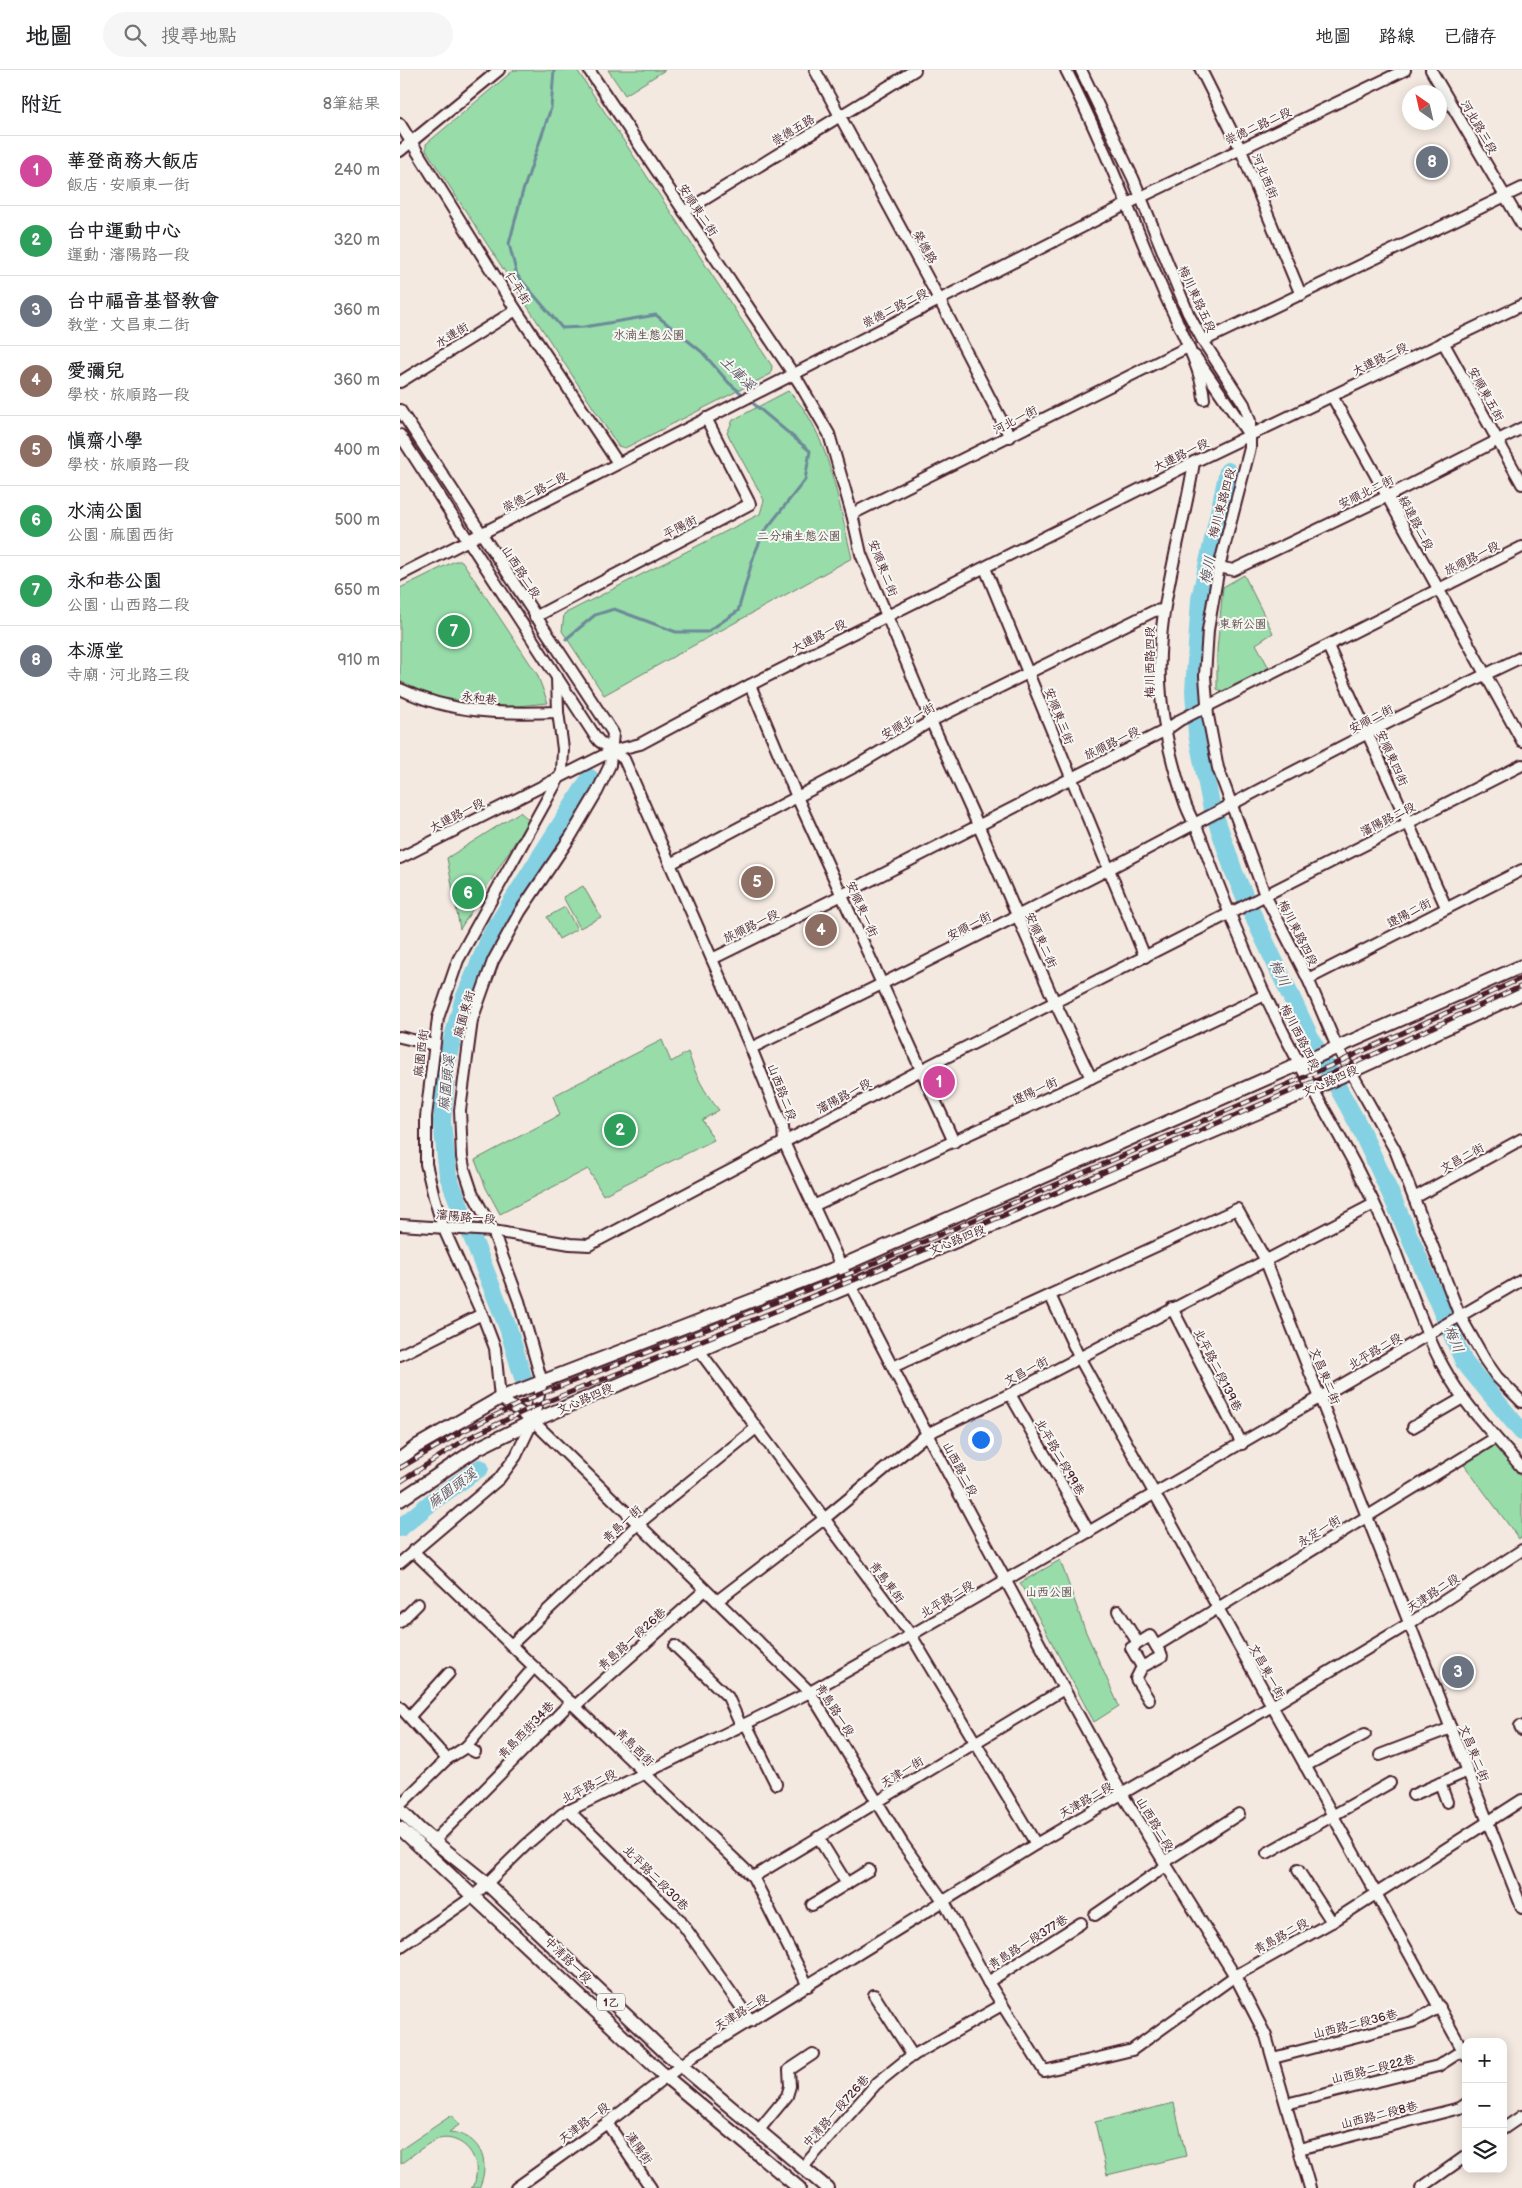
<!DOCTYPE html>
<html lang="zh-TW">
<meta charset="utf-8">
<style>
:root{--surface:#fff;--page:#f6f6f6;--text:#202124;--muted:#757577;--line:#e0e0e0;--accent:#d1495b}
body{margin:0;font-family:"Balsamiq Sans","LXGW WenKai TC",sans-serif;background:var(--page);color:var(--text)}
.controls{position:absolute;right:15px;bottom:15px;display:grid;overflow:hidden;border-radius:10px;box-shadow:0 2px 12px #0003}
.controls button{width:45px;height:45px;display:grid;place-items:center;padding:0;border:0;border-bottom:1px solid var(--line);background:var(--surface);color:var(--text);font:25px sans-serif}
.compass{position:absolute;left:1002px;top:15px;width:45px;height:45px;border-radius:50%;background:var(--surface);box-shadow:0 2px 12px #0003;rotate:326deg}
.you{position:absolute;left:580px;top:1369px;width:18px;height:18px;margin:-12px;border:4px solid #fff;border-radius:50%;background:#1a73e8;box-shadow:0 0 0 8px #1a73e833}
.badge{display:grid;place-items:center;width:32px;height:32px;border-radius:50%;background:var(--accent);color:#fff;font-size:16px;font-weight:700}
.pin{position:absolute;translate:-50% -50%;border:2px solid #fff;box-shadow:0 1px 5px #0006}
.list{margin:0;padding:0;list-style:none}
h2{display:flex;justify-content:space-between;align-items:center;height:65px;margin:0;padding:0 20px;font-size:21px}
h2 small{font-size:16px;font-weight:400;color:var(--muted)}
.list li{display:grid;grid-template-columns:32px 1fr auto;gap:15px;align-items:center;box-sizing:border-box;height:70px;padding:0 20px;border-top:1px solid var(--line)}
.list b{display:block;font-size:19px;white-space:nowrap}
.list p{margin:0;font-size:16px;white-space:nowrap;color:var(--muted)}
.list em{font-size:16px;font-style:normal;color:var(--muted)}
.icon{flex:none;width:28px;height:28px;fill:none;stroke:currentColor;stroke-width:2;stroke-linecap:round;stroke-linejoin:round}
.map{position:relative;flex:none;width:1122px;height:2118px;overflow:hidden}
header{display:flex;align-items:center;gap:30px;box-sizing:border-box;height:70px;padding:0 25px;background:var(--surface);border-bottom:1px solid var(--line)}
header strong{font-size:24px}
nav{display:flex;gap:28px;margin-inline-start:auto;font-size:18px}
.search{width:350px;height:45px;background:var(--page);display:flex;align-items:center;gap:12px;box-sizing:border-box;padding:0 18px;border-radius:28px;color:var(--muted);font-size:19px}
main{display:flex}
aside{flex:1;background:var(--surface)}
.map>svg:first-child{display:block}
.green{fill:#97dca9;stroke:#707e6a}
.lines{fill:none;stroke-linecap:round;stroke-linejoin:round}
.stream{stroke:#6d8a99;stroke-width:3}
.river{stroke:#84d1e3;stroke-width:18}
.minor-casing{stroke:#4a1f2b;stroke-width:14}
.major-casing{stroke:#4a1f2b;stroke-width:16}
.minor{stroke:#f6f6f2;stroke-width:10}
.major{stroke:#f6f6f2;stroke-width:12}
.rail-casing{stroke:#4a1f2b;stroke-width:5}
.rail{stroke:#f6f6f2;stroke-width:3;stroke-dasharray:9;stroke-linecap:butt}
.labels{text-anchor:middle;stroke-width:4;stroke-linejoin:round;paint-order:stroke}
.shield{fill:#f6f6f2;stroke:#7e6067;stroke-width:1}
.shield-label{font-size:11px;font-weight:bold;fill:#4a1f2b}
.street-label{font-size:12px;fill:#4a1f2b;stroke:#f6f6f2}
.park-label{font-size:12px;fill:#5d4e4a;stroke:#f6f6f2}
.water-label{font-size:14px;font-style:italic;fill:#5b5462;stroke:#f6f6f2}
</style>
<header>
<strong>地圖</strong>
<div class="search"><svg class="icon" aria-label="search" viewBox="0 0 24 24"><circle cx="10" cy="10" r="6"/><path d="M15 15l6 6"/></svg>搜尋地點</div>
<nav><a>地圖</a><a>路線</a><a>已儲存</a></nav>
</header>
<main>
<aside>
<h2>附近<small>8筆結果</small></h2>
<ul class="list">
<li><span class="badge" style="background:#d1479c">1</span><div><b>華登商務大飯店</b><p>飯店 · 安順東一街</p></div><em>240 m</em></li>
<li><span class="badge" style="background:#2e9e5b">2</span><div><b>台中運動中心</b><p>運動 · 瀋陽路一段</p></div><em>320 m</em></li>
<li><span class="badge" style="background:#6b7280">3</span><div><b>台中福音基督教會</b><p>教堂 · 文昌東二街</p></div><em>360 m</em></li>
<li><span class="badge" style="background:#8d6e63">4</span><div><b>愛彌兒</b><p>學校 · 旅順路一段</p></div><em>360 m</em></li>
<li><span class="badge" style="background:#8d6e63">5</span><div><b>慎齋小學</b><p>學校 · 旅順路一段</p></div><em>400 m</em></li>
<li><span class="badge" style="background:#2e9e5b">6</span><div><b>水湳公園</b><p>公園 · 麻園西街</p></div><em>500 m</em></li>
<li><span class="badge" style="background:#2e9e5b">7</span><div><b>永和巷公園</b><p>公園 · 山西路二段</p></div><em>650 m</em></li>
<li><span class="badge" style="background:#6b7280">8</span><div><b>本源堂</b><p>寺廟 · 河北路三段</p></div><em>910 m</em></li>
</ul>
</aside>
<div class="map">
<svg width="1122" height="2118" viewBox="0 0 1122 2118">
<rect width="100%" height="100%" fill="#f3e9e0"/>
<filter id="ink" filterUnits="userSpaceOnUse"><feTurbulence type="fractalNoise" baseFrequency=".02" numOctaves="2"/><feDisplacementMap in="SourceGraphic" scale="10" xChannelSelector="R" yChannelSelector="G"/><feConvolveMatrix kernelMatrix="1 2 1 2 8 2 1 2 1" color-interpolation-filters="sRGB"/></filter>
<g filter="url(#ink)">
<g class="green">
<path d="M 114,0 L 177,0 L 372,296 L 371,304 L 225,378 L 218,376 L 26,80 L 26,74 Z"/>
<path d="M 208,0 L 265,0 L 225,25 Z"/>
<path d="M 388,321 C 428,356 439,437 452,488 L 204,625 L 162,561 L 164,544 L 360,444 L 364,430 L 327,363 L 333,350 Z"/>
<path d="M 55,491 L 62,491 L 137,604 L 148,633 L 107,637 L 27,626 L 0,611 L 0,518 Z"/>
<path d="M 844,505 L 873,563 L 856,574 L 869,598 L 825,622 L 817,619 L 817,580 L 823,517 Z"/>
<path d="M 120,742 L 129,750 L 60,859 L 47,788 Z"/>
<path d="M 183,816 L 201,847 L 180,858 L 163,827 Z"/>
<path d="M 165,837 L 177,859 L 159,869 L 147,847 Z"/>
<path d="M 262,970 L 271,992 L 288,982 C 295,1004 304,1022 319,1040 L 302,1050 L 314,1070 L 203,1125 L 188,1099 L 100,1144 L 86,1118 L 75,1090 L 160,1045 L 153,1026 Z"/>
<path d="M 1094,1372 L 1122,1408 L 1122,1466 L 1119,1469 L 1062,1392 Z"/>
<path d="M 660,1490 L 685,1560 L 719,1636 L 694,1652 L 620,1513 Z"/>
<path d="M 774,2033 L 786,2086 L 707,2105 L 695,2052 Z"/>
<path d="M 52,2045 L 59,2055 L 49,2062 C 79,2064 92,2091 79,2118 L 71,2118 L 74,2116 C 76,2108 78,2097 74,2089 C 69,2074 51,2064 36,2070 C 24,2075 11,2087 0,2094 L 0,2080 Z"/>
</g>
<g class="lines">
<path class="stream" d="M 154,0 L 151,38 L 122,124 L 109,174 L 117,205 L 162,258 L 184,257 L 256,245 L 302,282 L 329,313 L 410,381 L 405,410 L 364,462 L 354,485 L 338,541 L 307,562 L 276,562 L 214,539 L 195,545 L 166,569"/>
<g class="river">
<path d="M 828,401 L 800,529 L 794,621 L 797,664 L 811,734 L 834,802 L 856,852 L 911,969 L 958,1054 L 993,1129 L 1064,1292 L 1122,1362"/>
<path d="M 124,1311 L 108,1258 L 48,1106 L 42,1052 L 47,989 L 63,931 L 92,863 L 190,708"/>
<path d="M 0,1458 L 33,1431 L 80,1398"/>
</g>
<g class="minor-casing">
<g id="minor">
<path d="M 189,0 L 400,314 L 429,364 L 452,444 L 461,484 L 531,651 L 583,766 L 651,924 L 691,1008"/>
<path d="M 415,0 L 539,229 L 610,367"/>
<path d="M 666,0 C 702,70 730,143 761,216 C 774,247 802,297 804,329"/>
<path d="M 681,0 L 733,108 L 788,243 L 803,271 L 844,334 L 850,351 L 850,378 L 819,497 L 808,560 L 805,606 L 808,646 L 818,698 L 865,825 L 908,909 L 937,977 L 995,1080 L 1060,1246 L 1085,1290 L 1097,1307 L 1122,1332"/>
<path d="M 801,0 L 840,78 L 901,225"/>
<path d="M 1031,0 L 1122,155"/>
<path d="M 0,54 L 116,240 L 218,393"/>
<path d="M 0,81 L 99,0"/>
<path d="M 284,142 L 515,0"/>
<path d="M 803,271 L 1122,118"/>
<path d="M 1043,272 L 1122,414"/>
<path d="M 795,286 L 849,365"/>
<path d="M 0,312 L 116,240"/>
<path d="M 932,326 L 1122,671"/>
<path d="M 0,340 L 213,663 L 210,695 L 197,722 L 171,766 L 120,842 L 93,891 L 72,950 L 60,1040 L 62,1087 L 64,1098 L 72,1122 L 93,1161 L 119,1231 L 142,1312 L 133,1351 L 116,1386 L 99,1409 L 0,1493"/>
<path d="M 0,365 L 195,666 L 199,671 L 224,689 L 351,978 L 383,1057 L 384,1072 L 388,1081 L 450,1215 L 527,1364 L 664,1619 L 722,1724 L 835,1906 L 866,1966 L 910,2118"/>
<path d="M 794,392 C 782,470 753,546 761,626 C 764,663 773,698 785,733 C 789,745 796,756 801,768 C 829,846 861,922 900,995 C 920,1034 944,1072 963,1111 C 978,1140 992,1171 1003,1202 C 1016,1234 1027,1268 1044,1298 C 1064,1335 1095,1366 1122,1398"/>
<path d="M 452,444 L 788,277"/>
<path d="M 819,497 L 833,500 L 988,426 L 1122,358"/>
<path d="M 585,498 L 745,887"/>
<path d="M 0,505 L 741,127 L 1005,0"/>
<path d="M 135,547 L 350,434 L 306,348"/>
<path d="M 928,576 L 1046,837"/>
<path d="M 157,607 L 158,642 L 163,679 L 162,702 L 58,890 L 38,948 L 26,1047 L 26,1094 L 34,1127 L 43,1157 L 82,1244 L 95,1278 L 100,1328 L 133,1351 L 410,1622 L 503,1774 L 544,1832 L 588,1912 L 644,2001 L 732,1980 L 835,1906 L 932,1852 L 1122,1730"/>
<path d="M 350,615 L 397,727 L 554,1072"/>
<path d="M 0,619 C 52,644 102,644 158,642"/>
<path d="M 0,788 L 212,681 L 240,674 L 350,615 L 794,392 L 1122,235"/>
<path d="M 270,794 L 456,696 L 531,651 L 754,541 L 763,540"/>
<path d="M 312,889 L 434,829 L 766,660 L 780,650 L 1122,477"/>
<path d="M 908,909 L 1122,800"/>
<path d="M 0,967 L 34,975"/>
<path d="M 351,978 C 472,920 590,860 709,799 C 846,727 982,653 1122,587"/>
<path d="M 1014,1128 L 1122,1069"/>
<path d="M 413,1136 L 691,1008 L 865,925"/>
<path d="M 0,1155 L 93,1161 L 170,1174 L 189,1175 L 521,1000 L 1122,695"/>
<path d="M 650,1225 L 679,1287 L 1066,1986"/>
<path d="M 772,1238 L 842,1374"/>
<path d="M 298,1279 L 511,1565 L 636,1774"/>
<path d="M 0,1285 L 82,1244"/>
<path d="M 493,1297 L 837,1139 L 865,1189 L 1122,1838"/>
<path d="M 610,1324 L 689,1462"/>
<path d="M 1013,1357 L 1063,1328"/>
<path d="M 13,1481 L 353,1807 L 408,1916"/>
<path d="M 317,1531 L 424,1449 L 527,1364 L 610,1324 L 974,1134"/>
<path d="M 718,1541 L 738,1573"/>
<path d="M 0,1552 L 18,1534"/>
<path d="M 111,1575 L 238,1454 L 356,1358"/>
<path d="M 275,1576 L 328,1627 L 341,1656"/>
<path d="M 756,1576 L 1095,1368"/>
<path d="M 742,1597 L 762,1586 L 750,1566 L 731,1578 L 742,1597 L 736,1609 L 749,1630"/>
<path d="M 175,1636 L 305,1520"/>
<path d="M 0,1637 L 47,1689"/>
<path d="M 10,1646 L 49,1603"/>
<path d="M 346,1654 L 376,1714"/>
<path d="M 1120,1656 L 1122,1660"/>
<path d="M 66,1677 L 134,1597"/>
<path d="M 980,1685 L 1051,1658"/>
<path d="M 905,1696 L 965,1664"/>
<path d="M 1040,1713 L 1047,1732"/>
<path d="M 1013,1725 L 1068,1701"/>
<path d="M 0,1735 L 47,1689 L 66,1677 L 75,1682"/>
<path d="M 168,1740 L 279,1849 L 351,1951"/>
<path d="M 418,1767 L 447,1814"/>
<path d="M 34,1771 L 171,1632"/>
<path d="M 867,1783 L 990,1713"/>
<path d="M 764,1792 L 839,1744"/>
<path d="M 898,1800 L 932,1852"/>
<path d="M 353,1807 L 664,1619"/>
<path d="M 412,1835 L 469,1800"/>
<path d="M 695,1845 L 766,1796"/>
<path d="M 0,1877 L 74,1826 L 126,1775 L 162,1744 L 410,1622 L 511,1565 L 1122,1210"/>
<path d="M 588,1912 L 681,1853"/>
<path d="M 474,1925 L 513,1986"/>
<path d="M 873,1988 L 1012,1952 L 1040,1937"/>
<path d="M 886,2034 L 1038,1996 L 1063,1980"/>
<path d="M 207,2053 L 251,2118"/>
<path d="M 1103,2059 L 1122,2046"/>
<path d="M 358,2061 L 387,2026 L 390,2016 L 389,2000 L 413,1984"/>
<path d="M 899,2079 L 1060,2038 L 1066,2034"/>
<path d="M 403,2097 L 476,2014 L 507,1989 L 602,1935"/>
<path d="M 116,2118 L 207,2053 L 296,1984 L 636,1774 L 872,1636 L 1010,1553 L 1122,1480"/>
<path d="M 1021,2118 L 1066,2086"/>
</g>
</g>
<g class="major-casing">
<g id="major">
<path d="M 0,1389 L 17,1376 L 100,1328 L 441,1196 L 1122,896"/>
<path d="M 0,1430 L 78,1378 L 133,1351 L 913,1019 L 1122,923"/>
<path d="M 0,1740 L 20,1760 L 86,1813 L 265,1982 L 427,2118"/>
<path d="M 0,1758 L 265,2006 L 399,2118"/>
</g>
</g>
<use href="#minor" class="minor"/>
<use href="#major" class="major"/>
<g class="rail-casing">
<g id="rail">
<path d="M 0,1398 L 61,1362 L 135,1326 L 456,1201 L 930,996 L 1122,908"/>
<path d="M 0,1412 L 66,1369 L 133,1337 L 459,1208 L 933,1003 L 1122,916"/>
</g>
</g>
<use href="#rail" class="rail"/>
</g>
</g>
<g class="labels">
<rect class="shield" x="197" y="1923.5" width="28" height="17" rx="4"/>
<g class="shield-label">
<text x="211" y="1936">1乙</text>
</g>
<g class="street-label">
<text transform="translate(858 56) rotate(-25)" y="4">崇德二路二段</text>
<text transform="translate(1079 57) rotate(60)" y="4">河北路三段</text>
<text transform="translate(393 60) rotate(-31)" y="4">崇德五路</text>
<text transform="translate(865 106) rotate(67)" y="4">河北西街</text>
<text transform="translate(298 140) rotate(56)" y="4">安順東二街</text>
<text transform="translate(525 177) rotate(61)" y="4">榮德路</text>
<text transform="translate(118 218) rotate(58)" y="4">仁平街</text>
<text transform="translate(797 229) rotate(65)" y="4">梅川東路五段</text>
<text transform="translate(495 238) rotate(-27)" y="4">崇德二路二段</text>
<text transform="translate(52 265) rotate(-32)" y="4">水連街</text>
<text transform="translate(980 289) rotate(-26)" y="4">大連路二段</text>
<text transform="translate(1086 324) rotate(61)" y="4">安順東五街</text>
<text transform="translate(615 350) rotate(-27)" y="4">河北一街</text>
<text transform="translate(781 385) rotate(-26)" y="4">大連路一段</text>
<text transform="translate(135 422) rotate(-28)" y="4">崇德二路二段</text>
<text transform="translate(966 422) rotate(-26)" y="4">安順北二街</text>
<text transform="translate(822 433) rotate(-75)" y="4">梅川東路四段</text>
<text transform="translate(1016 453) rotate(62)" y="4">綏遠路二段</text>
<text transform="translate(280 457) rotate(-27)" y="4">平陽街</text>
<text transform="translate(1072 488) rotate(-27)" y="4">旅順路一段</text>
<text transform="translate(483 498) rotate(69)" y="4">安順東二街</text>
<text transform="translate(121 502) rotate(57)" y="4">山西路二段</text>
<text transform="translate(419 566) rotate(-27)" y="4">大連路一段</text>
<text transform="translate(750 592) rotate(-90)" y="4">梅川西路四段</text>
<text transform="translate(79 628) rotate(7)" y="4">永和巷</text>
<text transform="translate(659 646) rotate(69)" y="4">安順東三街</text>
<text transform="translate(971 649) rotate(-27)" y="4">安順二街</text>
<text transform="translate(508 651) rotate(-30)" y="4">安順北一街</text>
<text transform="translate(712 673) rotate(-26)" y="4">旅順路一段</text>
<text transform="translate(992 688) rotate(66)" y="4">安順東四街</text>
<text transform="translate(57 745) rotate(-27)" y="4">大連路一段</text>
<text transform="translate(988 749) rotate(-27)" y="4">瀋陽路二段</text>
<text transform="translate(462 839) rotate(66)" y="4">安順東一街</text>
<text transform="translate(1009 843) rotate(-28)" y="4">遼陽二街</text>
<text transform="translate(351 856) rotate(-26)" y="4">旅順路一段</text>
<text transform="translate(569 856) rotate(-27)" y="4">安順一街</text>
<text transform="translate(898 863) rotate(63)" y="4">梅川東路四段</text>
<text transform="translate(641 870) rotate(66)" y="4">安順東二街</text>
<text transform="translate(64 944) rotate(-74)" y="4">麻園東街</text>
<text transform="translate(900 967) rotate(63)" y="4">梅川西路四段</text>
<text transform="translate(21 983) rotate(-83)" y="4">麻園西街</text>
<text transform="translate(930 1011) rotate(-24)" y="4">文心路四段</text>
<text transform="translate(635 1021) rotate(-25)" y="4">遼陽一街</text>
<text transform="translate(382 1022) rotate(69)" y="4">山西路二段</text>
<text transform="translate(444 1026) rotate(-28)" y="4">瀋陽路一段</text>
<text transform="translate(1062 1088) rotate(-29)" y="4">文昌二街</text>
<text transform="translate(66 1147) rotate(5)" y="4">瀋陽路一段</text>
<text transform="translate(557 1170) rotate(-23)" y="4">文心路四段</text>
<text transform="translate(975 1281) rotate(-30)" y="4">北平路二段</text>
<text transform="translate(818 1300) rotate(63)" y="4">北平路二段139巷</text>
<text transform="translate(626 1301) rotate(-28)" y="4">文昌一街</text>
<text transform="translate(925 1306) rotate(68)" y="4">文昌東二街</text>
<text transform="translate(185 1329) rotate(-24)" y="4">文心路四段</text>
<text transform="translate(660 1387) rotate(60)" y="4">北平路二段99巷</text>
<text transform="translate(560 1399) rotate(62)" y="4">山西路二段</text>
<text transform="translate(222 1454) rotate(-43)" y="4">青島一街</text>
<text transform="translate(919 1461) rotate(-32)" y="4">永定一街</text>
<text transform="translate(487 1512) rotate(53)" y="4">青島東街</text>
<text transform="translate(1033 1523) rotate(-33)" y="4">天津路二段</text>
<text transform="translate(547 1529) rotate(-31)" y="4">北平路二段</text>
<text transform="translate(232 1569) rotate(-42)" y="4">青島路一段26巷</text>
<text transform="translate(867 1601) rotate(61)" y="4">文昌東一街</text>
<text transform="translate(435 1640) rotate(57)" y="4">青島路一段</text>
<text transform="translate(126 1660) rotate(-46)" y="4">青島西街34巷</text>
<text transform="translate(235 1677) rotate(44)" y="4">青島西街</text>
<text transform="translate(1074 1683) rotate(68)" y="4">文昌東二街</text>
<text transform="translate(502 1702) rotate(-31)" y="4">天津一街</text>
<text transform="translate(189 1716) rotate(-27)" y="4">北平路二段</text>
<text transform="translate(686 1730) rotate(-30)" y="4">天津路二段</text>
<text transform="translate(755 1754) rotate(59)" y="4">山西路二段</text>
<text transform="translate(256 1808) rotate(45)" y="4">北平路二段30巷</text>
<text transform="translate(881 1866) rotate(-29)" y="4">青島路二段</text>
<text transform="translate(628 1872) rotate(-32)" y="4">青島路一段377巷</text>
<text transform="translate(168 1890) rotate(44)" y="4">中清路一段</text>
<text transform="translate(341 1942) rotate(-31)" y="4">天津路二段</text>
<text transform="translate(955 1954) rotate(-14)" y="4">山西路二段36巷</text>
<text transform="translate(973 1999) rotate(-14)" y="4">山西路二段22巷</text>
<text transform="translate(436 2041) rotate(-48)" y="4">中清路一段726巷</text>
<text transform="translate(979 2045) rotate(-14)" y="4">山西路二段8巷</text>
<text transform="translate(184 2053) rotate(-37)" y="4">天津路一段</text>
<text transform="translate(239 2078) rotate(55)" y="4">漢陽街</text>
</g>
<g class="park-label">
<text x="249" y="269">水湳生態公園</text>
<text x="399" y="470">二分埔生態公園</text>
<text x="843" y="558">東新公園</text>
<text x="649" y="1526">山西公園</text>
</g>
<g class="water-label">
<text transform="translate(338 303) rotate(45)" y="5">土庫溪</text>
<text transform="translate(807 500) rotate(-78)" y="5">梅川</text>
<text transform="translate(880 903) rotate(65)" y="5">梅川</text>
<text transform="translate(46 1013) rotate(-84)" y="5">麻園頭溪</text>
<text transform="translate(1054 1269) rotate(67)" y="5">梅川</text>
<text transform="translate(52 1418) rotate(-36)" y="5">麻園頭溪</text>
</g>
</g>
</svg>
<div class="controls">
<button>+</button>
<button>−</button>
<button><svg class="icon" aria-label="layers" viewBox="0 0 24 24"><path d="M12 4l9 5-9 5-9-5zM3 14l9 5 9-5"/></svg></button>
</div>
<svg class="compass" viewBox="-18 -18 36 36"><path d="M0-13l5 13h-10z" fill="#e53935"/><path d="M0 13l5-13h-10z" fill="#757577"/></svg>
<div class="you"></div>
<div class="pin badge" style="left:539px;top:1012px;background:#d1479c">1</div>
<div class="pin badge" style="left:220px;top:1060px;background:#2e9e5b">2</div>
<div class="pin badge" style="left:1058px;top:1602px;background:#6b7280">3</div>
<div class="pin badge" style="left:421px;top:860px;background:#8d6e63">4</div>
<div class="pin badge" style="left:357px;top:812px;background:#8d6e63">5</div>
<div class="pin badge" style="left:68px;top:823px;background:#2e9e5b">6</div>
<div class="pin badge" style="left:54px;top:561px;background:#2e9e5b">7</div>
<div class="pin badge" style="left:1032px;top:92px;background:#6b7280">8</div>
</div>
</main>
